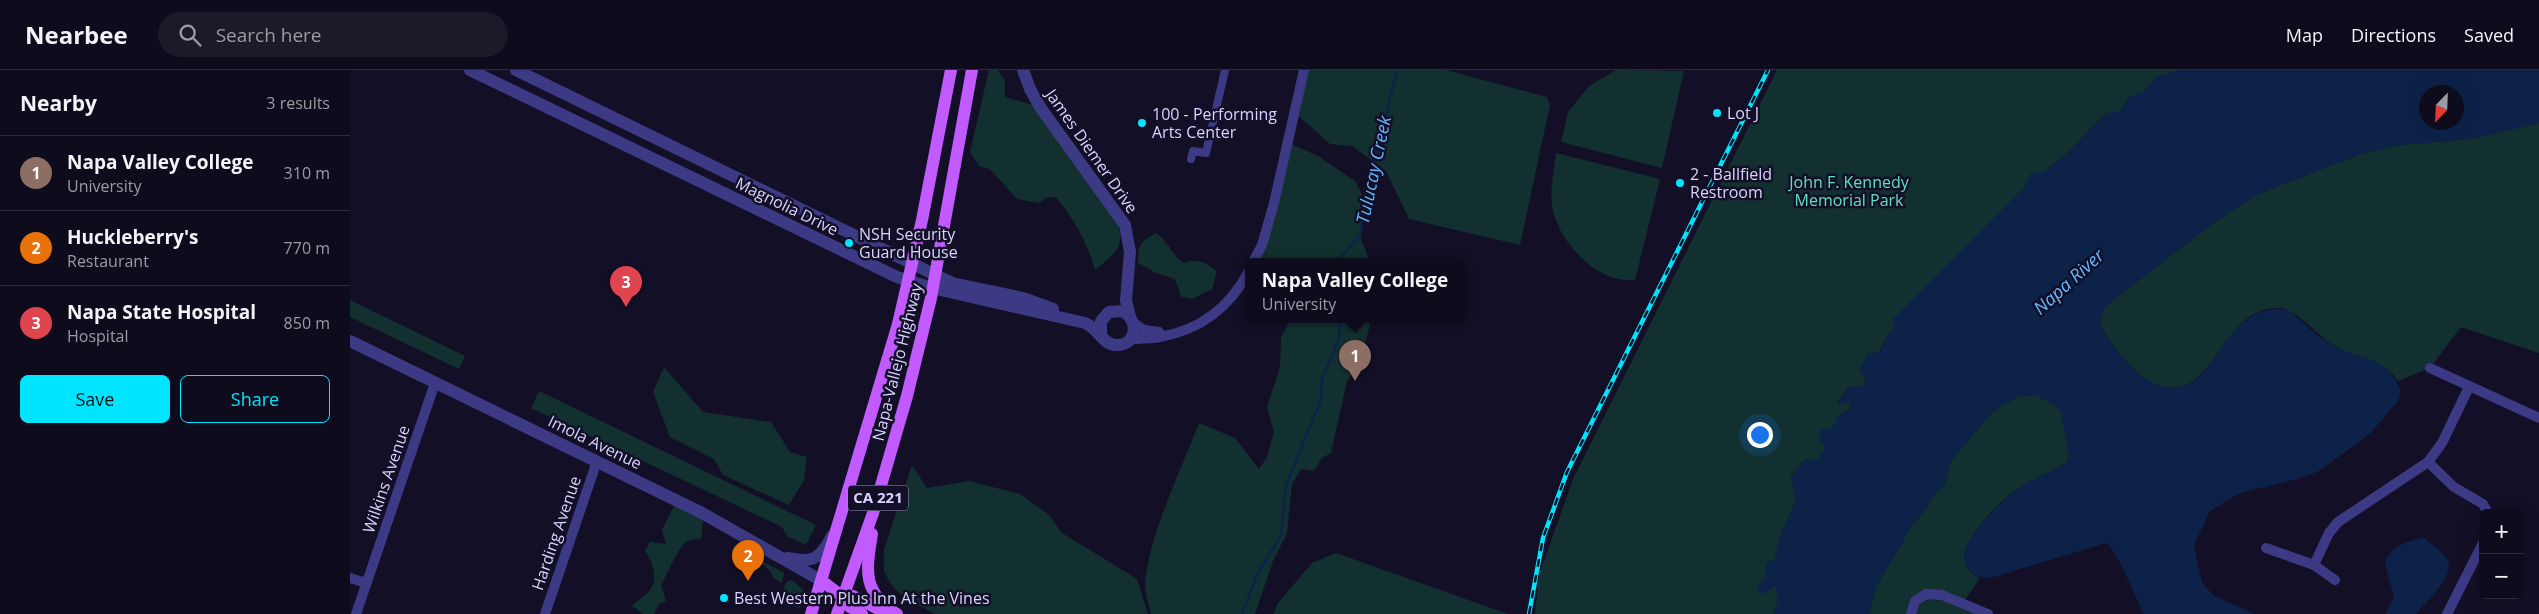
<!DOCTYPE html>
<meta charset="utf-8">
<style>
:root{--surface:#0e0b1c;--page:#1c1929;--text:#f1f3f6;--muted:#9b9ba3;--line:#2e2b3b;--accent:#00e5ff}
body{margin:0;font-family:"Open Sans",sans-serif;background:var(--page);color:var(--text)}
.controls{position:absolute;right:15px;bottom:15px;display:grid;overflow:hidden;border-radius:8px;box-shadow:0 5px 20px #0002}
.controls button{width:45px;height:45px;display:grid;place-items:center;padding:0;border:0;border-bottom:1px solid var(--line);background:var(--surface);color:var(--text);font:25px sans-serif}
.compass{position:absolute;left:2069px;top:15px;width:45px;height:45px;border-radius:50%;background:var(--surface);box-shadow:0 5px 20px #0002;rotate:203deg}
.you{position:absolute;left:1409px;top:364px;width:18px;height:18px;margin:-12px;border:4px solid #fff;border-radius:50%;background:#1a73e8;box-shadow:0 0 0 8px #1a73e833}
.badge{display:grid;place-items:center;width:32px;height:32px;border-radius:50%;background:var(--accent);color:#fff;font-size:16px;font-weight:700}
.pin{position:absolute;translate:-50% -41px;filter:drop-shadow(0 1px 2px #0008)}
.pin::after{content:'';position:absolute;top:26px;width:18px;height:15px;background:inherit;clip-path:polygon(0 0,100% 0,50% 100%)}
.popup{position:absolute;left:895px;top:188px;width:220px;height:65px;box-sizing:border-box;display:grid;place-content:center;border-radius:8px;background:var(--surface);filter:drop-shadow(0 1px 4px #0005);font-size:16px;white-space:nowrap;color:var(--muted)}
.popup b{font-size:19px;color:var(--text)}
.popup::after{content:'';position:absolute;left:50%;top:100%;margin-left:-10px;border:10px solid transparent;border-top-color:var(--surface)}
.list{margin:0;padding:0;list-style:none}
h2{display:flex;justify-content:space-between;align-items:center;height:65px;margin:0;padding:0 20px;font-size:21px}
h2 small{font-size:16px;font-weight:400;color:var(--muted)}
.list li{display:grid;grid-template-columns:32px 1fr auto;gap:15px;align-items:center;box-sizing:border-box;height:75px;padding:0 20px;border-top:1px solid var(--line)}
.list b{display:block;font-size:19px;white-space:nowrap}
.list p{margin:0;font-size:16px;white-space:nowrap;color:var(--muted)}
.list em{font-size:16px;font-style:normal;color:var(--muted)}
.actions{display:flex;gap:10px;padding:15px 20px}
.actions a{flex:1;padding:11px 0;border:1px solid var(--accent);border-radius:8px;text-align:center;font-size:18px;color:var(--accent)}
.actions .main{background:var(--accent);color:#111}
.icon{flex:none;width:28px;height:28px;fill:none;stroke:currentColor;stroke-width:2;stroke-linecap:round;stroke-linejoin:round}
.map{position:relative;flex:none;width:2189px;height:544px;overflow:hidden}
header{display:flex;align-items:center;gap:30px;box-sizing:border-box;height:70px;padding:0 25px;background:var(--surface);border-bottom:1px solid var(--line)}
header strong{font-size:24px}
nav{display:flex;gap:28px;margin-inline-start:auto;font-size:18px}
.search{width:350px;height:45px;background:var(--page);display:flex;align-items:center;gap:12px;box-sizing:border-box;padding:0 18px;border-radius:28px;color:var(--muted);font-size:19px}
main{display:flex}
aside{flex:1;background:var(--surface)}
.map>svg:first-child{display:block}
.green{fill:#12302f}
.water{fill:#0c2248;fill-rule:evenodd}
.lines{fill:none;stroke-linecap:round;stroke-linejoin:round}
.stream{stroke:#0c2248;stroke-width:2.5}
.pedestrian{stroke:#3d3a85;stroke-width:8}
.minor{stroke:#3d3a85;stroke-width:10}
.tertiary{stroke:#3d3a85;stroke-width:12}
.primary{stroke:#c25bff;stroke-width:12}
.rail-casing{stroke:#00e5ff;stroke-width:4.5}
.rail{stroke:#130f26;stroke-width:2.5;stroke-dasharray:8;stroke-linecap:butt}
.poi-dot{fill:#00e5ff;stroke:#130f26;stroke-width:2}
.labels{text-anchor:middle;stroke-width:5;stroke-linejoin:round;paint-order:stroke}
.shield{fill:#130f26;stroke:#9e99be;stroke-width:1}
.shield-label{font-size:15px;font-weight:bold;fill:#d9d4ff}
.poi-label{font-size:16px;fill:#d9d4ff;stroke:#130f26;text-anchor:start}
.street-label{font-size:16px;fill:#d9d4ff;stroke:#130f26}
.park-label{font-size:16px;fill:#5fe0c0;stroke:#130f26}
.water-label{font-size:18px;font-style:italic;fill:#62b6ff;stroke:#130f26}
</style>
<header>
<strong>Nearbee</strong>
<div class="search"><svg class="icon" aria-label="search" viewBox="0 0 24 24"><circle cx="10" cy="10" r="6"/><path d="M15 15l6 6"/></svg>Search here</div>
<nav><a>Map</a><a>Directions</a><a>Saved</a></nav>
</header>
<main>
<aside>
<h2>Nearby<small>3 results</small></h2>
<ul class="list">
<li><span class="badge" style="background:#8d6e63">1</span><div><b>Napa Valley College</b><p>University</p></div><em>310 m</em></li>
<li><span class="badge" style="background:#e8710a">2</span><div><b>Huckleberry's</b><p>Restaurant</p></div><em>770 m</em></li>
<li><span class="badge" style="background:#e0444e">3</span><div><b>Napa State Hospital</b><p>Hospital</p></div><em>850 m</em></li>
</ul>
<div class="actions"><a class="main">Save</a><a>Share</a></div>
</aside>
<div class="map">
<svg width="2189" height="544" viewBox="0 0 2189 544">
<rect width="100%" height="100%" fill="#130f26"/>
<g class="green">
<path d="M 639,0 L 648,0 L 655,11 L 655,27 L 690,37 L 771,148 C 768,157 770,159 770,168 C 771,182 754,192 745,200 C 737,172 724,149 706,127 L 697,128 L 689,133 L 667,129 L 640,99 L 629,96 L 620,82 Z"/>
<path d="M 954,0 L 1096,0 L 1197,27 L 1200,35 L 1170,175 L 1059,149 L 1036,101 L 1002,76 L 980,74 L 944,42 Z"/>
<path d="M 1266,0 L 1334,1 L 1312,98 L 1211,72 L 1218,42 L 1239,16 Z"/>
<path d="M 1427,0 L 1830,0 L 1806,7 L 1794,22 L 1779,27 L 1770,41 L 1755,44 L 1718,83 L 1694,102 L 1681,104 L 1674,118 L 1628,165 L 1537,266 L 1513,316 L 1499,316 L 1487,334 L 1499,332 L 1501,339 L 1467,391 L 1455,389 L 1441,407 L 1446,430 L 1429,469 L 1425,490 L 1428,533 L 1423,544 L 1185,544 L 1189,505 L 1223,409 Z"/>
<path d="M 2189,53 L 2189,283 L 2111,257 L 2080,298 L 2048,311 C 2034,288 2004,288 1983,275 C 1968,266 1946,239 1930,238 C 1886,237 1876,282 1849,306 C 1809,343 1766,284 1749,252 L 1755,236 L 1862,154 L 1908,124 L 2010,84 L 2049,75 L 2121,69 Z"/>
<path d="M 937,72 L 968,86 L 1005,111 L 1015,130 L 1010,166 L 1020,192 L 903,192 Z"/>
<path d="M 1206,83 L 1310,109 L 1285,210 C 1249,214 1214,177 1204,145 C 1198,126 1204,103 1206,83 Z"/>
<path d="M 806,163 C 820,174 821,183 833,193 C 848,188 855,192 867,201 L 862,219 L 842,229 L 831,227 L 825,209 L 804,202 L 788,193 C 788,176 790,171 806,163 Z"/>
<path d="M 0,230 L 115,286 L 109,299 L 0,247 Z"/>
<path d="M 940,250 L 1021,250 L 1012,287 L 997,311 L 981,383 L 972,388 L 964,401 L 951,399 L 942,414 L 937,463 L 923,491 L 905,544 L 801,544 C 799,535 795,523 795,514 C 798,468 832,397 849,353 L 885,368 L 909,399 L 917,387 L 924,362 L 917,337 L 930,297 L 931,268 Z"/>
<path d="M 314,297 L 353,342 L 421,352 L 440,382 L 457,387 L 454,410 L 439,435 L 373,405 L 364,389 L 320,367 L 303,322 Z"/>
<path d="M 189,321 L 466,455 L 456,475 L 437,466 L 432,457 L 181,338 Z"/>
<path d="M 1687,325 L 1711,340 L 1719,386 L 1716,393 L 1710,397 C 1698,403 1684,409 1672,416 C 1649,431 1625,457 1614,482 L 1621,503 L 1630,508 L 1613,533 L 1638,544 L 1519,544 L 1526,517 L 1562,455 L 1577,437 L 1583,425 L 1595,415 L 1601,391 L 1642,342 L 1668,326 Z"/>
<path d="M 562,395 L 577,418 L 619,411 L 670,424 L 698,444 L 712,463 L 787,509 L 798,544 L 585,544 L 552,526 L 540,513 L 534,501 L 534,480 Z"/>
<path d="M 324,436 L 340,441 L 353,450 L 351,469 C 345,470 339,469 335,473 C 329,477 315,508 311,516 L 316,531 L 309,534 L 304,544 L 293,544 L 282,536 C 287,531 292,528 297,523 C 310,511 303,493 295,481 L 300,472 L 316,474 L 312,460 Z"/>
<path d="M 384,475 L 434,503 L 432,513 L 423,508 C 420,492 395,487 381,482 Z"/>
<path d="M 986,483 L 1158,544 L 923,544 L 928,533 L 962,493 Z"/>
<path d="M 441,510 L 452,518 L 455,523 L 450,538 L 429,533 L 436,512 Z"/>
</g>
<g class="water">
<path d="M 1830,0 L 2189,0 L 2189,53 L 2121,69 L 2049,75 L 2010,84 L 1908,124 L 1862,154 L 1755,236 L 1749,252 C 1766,284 1809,343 1850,306 C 1878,279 1888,232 1939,240 C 1953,252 1967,267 1984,276 C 2013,291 2039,286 2051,322 L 2048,331 L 2021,363 L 1969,401 L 1951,408 L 1890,423 L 1860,441 L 1844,475 L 1852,512 L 1864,526 L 1905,544 L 1794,544 C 1785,528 1767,479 1756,473 L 1644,507 C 1632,508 1624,508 1617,497 C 1601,475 1655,428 1672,416 C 1684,409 1698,403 1710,397 L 1716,393 L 1719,386 L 1711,340 L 1687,325 L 1668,326 L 1642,342 L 1601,391 L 1595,415 L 1583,425 L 1577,437 L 1562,455 L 1526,517 L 1519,544 L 1423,544 L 1428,533 L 1426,516 L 1412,525 L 1407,517 L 1416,507 L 1415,493 L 1425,490 L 1429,469 L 1446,430 L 1441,407 L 1455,389 L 1467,390 L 1476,376 L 1469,372 L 1470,360 L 1483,357 L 1489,344 L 1501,339 L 1499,332 L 1487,335 L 1499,316 L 1513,316 L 1517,310 L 1509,300 L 1518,283 L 1530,282 L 1537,266 L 1545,257 L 1543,249 L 1674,118 L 1681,103 L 1694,102 L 1718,83 L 1755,44 L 1770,41 L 1779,27 L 1794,22 L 1806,7 ZM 2076,22 L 2106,22 L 2106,52 L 2076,52 Z"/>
<path d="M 2074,468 C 2081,474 2093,481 2097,489 C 2107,506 2075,532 2066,544 L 2035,544 L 2044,528 L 2035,494 C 2039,476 2058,471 2074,468 Z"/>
</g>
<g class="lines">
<g class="stream">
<path d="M 988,192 L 991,186 L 1010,166 L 1015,130 L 1047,0"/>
<path d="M 892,544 L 907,505 L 931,465 L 936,415 L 971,330 L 972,308 L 989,269 L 990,250"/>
</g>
<path class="pedestrian" d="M 841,89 L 843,81 L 856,83 L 875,0"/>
<g class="minor">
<path d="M 903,192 L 912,175 L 924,133 L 954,0"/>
<path d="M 784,253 L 794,260 L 809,262"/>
<path d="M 779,270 C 790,268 800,269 810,267 C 850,260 880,237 899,201"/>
<path d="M 2080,298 L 2189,348"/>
<path d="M 2078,392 L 2104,417 L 2133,434 L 2138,443"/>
<path d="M 1916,478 L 1964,495 L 1985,510"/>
<path d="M 1964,495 L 1979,463 L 1988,452 L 2078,392 L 2092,373 L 2119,317"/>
<path d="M 0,508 L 16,513"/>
<path d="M 6,544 L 85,313"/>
<path d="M 195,544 L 247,391"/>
<path d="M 1561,544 L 1565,531 L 1576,524 L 1592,525 L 1638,544"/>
<path d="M 2097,544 L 2133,473"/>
</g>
<g class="tertiary">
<path d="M 120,0 L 547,207 L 582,218 L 735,253 C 747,257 752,274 765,275 C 787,277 790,249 772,241 L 759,242 L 751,251 L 751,266"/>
<path d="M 166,0 L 602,213 L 673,228 L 703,239"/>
<path d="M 673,0 L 680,19 L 690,37 L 775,155 L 780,182 L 776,230 L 780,247"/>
<path d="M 0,271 L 352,443 L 472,511"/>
<path d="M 437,488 C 462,493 470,490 482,466"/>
</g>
<g class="primary">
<path d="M 522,464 C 516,501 512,522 547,544"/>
<path d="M 472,511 L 493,527 L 500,537 L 512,544"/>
<path d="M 493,527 L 503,526 L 538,544"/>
<path d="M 461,544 L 548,254 L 572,150 L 601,0"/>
<path d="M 487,544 L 523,443 L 557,326 L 581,228 L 622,0"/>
</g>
<g class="rail-casing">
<path id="rail" d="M 1179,544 L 1193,468 L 1217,402 L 1418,0"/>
</g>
<use href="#rail" class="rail"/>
</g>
<g class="poi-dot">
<circle cx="1367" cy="43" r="5"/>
<circle cx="792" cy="53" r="5"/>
<circle cx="1330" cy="113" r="5"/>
<circle cx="499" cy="173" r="5"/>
<circle cx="374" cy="528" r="5"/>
</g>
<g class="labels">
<rect class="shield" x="498" y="415.5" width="60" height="25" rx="4"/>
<g class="shield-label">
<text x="528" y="433">CA 221</text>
</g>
<g class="poi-label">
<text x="1377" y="49">Lot J</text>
<text x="802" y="50">100 - Performing<tspan x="802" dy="18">Arts Center</tspan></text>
<text x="1340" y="110">2 - Ballfield<tspan x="1340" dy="18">Restroom</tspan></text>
<text x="509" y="170">NSH Security<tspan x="509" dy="18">Guard House</tspan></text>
<text x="384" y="534">Best Western Plus Inn At the Vines</text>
</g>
<g class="street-label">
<text transform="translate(742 81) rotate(55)" y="6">James Diemer Drive</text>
<text transform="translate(437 136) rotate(26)" y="6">Magnolia Drive</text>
<text transform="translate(547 292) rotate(-76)" y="6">Napa-Vallejo Highway</text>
<text transform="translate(245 372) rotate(26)" y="6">Imola Avenue</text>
<text transform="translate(36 409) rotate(-71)" y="6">Wilkins Avenue</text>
<text transform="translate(206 463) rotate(-71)" y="6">Harding Avenue</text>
</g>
<g class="park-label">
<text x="1499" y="118">John F. Kennedy<tspan x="1499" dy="18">Memorial Park</tspan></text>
</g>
<g class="water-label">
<text transform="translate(1024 100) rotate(-78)" y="6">Tulucay Creek</text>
<text transform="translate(1719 212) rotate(-42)" y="6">Napa River</text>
</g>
</g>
</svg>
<div class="controls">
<button>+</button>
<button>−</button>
</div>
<svg class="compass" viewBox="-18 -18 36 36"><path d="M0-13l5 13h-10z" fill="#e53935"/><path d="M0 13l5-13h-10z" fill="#9b9ba3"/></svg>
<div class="you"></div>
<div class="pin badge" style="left:1005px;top:311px;background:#8d6e63">1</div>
<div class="popup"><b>Napa Valley College</b>University</div>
<div class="pin badge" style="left:398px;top:511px;background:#e8710a">2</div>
<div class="pin badge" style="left:276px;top:237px;background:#e0444e">3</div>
</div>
</main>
